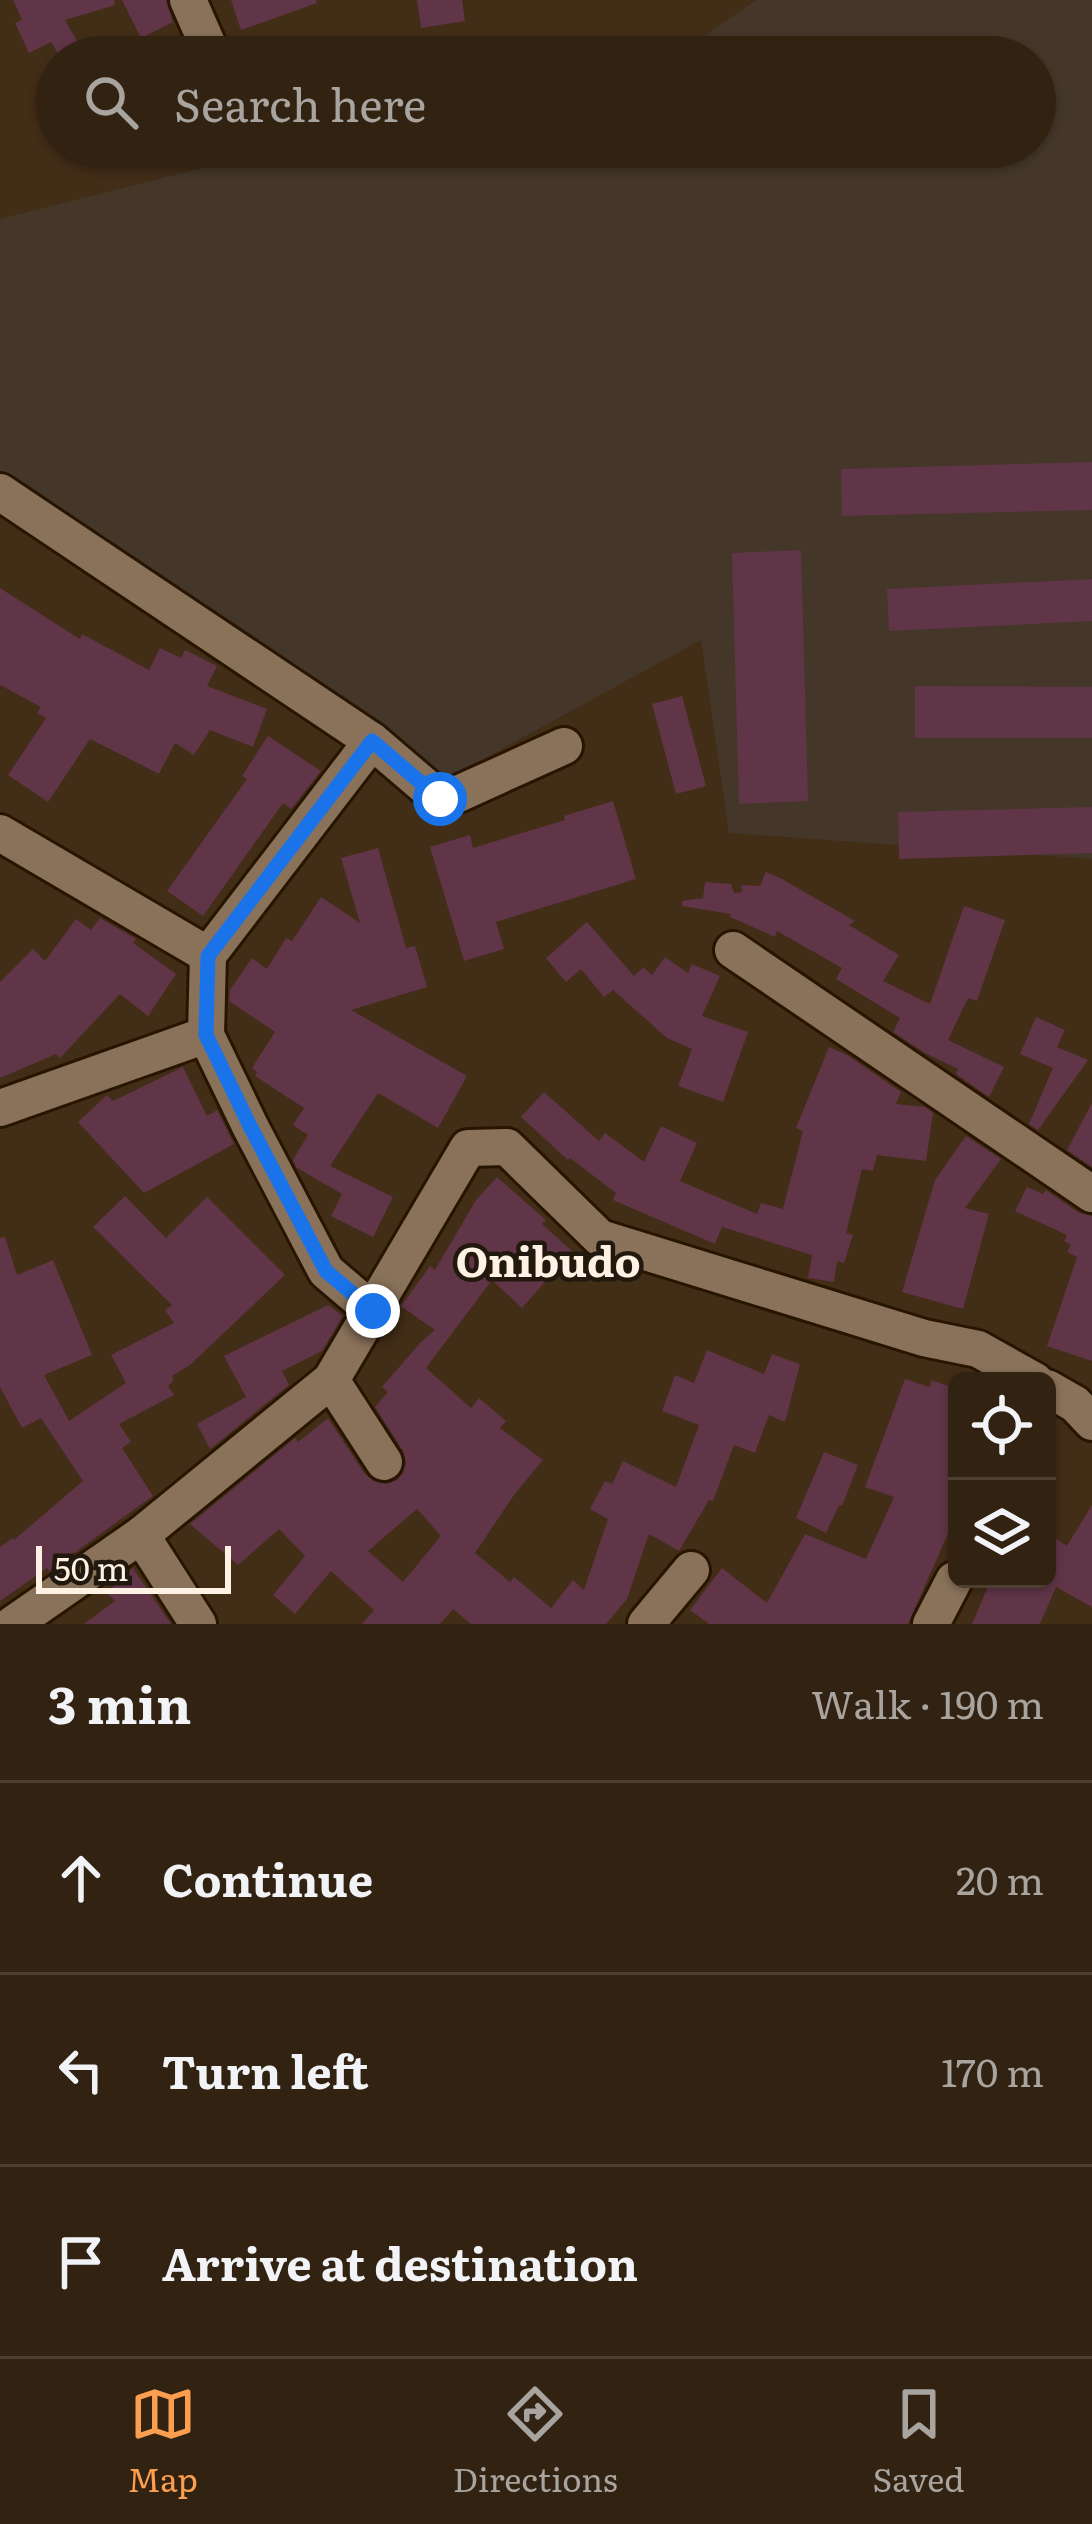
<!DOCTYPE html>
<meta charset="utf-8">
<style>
:root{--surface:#322211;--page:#3a2a1a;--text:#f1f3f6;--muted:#a8a49f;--line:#4d3f31;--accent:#fb9e50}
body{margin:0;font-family:Literata,serif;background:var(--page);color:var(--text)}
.controls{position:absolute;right:36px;bottom:36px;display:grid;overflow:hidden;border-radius:18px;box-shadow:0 3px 9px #0004}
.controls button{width:108px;height:108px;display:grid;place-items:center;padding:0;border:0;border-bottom:3px solid var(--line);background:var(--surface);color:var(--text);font:60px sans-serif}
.scale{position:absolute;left:36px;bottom:30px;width:195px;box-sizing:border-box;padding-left:12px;border:6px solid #fff1e4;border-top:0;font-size:33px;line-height:42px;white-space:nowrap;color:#fff1e4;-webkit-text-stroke:9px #21180e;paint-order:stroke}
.stop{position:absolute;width:36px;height:36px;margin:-27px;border:9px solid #1a73e8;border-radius:50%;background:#fff}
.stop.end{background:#1a73e8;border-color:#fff;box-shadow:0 3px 12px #0008}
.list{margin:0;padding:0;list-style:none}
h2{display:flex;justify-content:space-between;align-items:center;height:156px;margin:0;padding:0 48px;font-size:51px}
h2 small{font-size:39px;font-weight:400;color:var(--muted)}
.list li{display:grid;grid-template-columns:78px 1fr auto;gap:36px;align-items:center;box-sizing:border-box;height:192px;padding:0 48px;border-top:3px solid var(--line)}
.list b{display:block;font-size:45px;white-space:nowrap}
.list em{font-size:39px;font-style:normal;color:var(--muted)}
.icon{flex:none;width:66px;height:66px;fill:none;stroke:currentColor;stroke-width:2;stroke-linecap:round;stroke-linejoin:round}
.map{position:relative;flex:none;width:1092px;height:1624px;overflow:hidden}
.search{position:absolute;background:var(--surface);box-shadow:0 3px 9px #0004;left:36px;right:36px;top:36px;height:132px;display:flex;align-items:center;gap:30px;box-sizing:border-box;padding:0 42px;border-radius:66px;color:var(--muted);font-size:45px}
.sheet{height:732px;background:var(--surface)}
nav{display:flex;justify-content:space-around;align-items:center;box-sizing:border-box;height:168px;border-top:3px solid var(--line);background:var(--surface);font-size:33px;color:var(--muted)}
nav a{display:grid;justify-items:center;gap:6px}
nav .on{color:var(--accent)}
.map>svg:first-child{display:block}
.commercial{fill:#443729}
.building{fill:#603547;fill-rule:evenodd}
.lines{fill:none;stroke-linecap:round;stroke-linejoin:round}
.minor-casing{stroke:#281501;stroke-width:42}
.minor{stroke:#8a725a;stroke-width:36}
.route{stroke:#1a73e8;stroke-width:15}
.labels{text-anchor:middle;stroke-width:9;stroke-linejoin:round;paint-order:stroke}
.quarter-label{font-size:42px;font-weight:bold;fill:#fff1e4;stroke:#21180e}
</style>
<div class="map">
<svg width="1092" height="1624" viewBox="0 0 1092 1624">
<rect width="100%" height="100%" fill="#422d17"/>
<path class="commercial" d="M 756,0 L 1092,0 L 1092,859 L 729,833 L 701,640 L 447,779 L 322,691 L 0,486 L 0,219 L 286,147 L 1035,147 L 1035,57 L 644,57 L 691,45 Z"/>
<g class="building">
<path d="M 13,0 L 114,0 L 115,5 L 65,20 L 86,57 L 60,57 L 51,42 L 29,53 L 15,23 L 22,20 Z"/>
<path d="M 122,0 L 166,0 L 173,22 L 141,38 Z"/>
<path d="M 231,0 L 316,0 L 317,3 L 241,30 Z"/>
<path d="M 417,0 L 462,0 L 465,21 L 421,28 Z"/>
<path d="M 1092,462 L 1092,510 L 842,516 L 841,469 Z"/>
<path d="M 801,550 L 808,801 L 739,804 L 732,553 Z"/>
<path d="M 1092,579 L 1092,621 L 889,631 L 887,589 Z"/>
<path d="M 0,588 L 80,639 L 82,634 L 149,670 L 160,648 L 181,658 L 185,650 L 217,666 L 207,686 L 267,709 L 253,747 L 210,730 L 194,755 L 175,743 L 159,774 L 90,739 L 48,802 L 8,775 L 46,718 L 37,713 L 41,707 L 0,685 Z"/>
<path d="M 915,686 L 1092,687 L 1092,738 L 915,738 Z"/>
<path d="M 682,696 L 706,786 L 676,794 L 652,704 Z"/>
<path d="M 268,736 L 321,771 L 291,809 L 283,803 L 203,916 L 167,891 L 247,779 L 242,776 Z"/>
<path d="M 613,801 L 636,879 L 496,922 L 504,949 L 464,961 L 430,847 L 470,835 L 473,848 L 565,820 L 564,816 Z"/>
<path d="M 1092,807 L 1092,853 L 899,859 L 898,812 Z"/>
<path d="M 378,848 L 406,948 L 415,946 L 427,987 L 351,1010 L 467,1076 L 438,1128 L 378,1093 L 330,1166 L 393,1197 L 373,1237 L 331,1216 L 342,1194 L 297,1168 L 293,1160 L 308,1135 L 293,1125 L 304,1108 L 255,1076 L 257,1072 L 252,1068 L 275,1032 L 229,1001 L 230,990 L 252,958 L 267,969 L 286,938 L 292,941 L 321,897 L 360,923 L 341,858 Z"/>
<path d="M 766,872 L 782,879 L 855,921 L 849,925 L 899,955 L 883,981 L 930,1004 L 964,906 L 1005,920 L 977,1001 L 968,998 L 948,1040 L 1004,1067 L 989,1097 L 956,1074 L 958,1069 L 925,1053 L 893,1032 L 900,1018 L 836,979 L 842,968 L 777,931 L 775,937 L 730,917 L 731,914 L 682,906 L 682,901 L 703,898 L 705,882 L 731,884 L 734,893 L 742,892 L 741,885 L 760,886 Z"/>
<path d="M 100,918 L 136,939 L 133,943 L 176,974 L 148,1016 L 120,994 L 60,1058 L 56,1054 L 0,1078 L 0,982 L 33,949 L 45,961 L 76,919 L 91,930 Z"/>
<path d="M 587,922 L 634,976 L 643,967 L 652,975 L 665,957 L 688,973 L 692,964 L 720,976 L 702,1016 L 748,1032 L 723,1102 L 678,1086 L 692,1049 L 667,1038 L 613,990 L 604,997 L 581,969 L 566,982 L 546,958 Z"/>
<path d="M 1036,1017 L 1065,1030 L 1057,1047 L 1088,1060 L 1038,1130 L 1029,1124 L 1053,1068 L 1020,1054 Z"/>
<path d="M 829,1047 L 847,1055 L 901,1092 L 896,1104 L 925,1107 L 933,1113 L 926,1161 L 877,1155 L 873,1171 L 862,1169 L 846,1233 L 853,1235 L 844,1263 L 837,1261 L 834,1282 L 808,1278 L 812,1255 L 722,1227 L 715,1244 L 613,1200 L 616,1193 L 570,1158 L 568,1160 L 521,1117 L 544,1092 L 599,1141 L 605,1133 L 644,1162 L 661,1126 L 697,1143 L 680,1181 L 757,1214 L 761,1203 L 783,1209 L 803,1131 L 796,1128 Z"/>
<path d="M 183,1067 L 207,1116 L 217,1110 L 234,1144 L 144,1193 L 78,1122 L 107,1095 L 113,1101 Z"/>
<path d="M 1092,1103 L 1092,1167 L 1067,1150 Z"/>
<path d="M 966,1136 L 1001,1159 L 965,1208 L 989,1214 L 963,1309 L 902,1292 L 935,1180 Z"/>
<path d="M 497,1177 L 546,1220 L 542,1224 L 572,1251 L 522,1308 L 492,1280 L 426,1368 L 471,1408 L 479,1398 L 506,1421 L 500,1428 L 543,1460 L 514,1495 L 475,1553 L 510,1582 L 514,1577 L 551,1608 L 573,1580 L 584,1590 L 608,1519 L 590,1509 L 605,1481 L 612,1484 L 623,1461 L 676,1487 L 699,1425 L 662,1411 L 675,1375 L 694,1383 L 707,1350 L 764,1374 L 772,1354 L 800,1364 L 785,1422 L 769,1415 L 755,1453 L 734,1445 L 713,1501 L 709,1500 L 679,1551 L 649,1534 L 627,1599 L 606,1624 L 471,1624 L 453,1609 L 440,1624 L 362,1624 L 374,1610 L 331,1571 L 295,1614 L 273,1595 L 305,1556 L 279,1529 L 238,1565 L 190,1524 L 295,1438 L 298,1442 L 328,1418 L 365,1474 L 373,1481 L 386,1484 L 397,1480 L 403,1473 L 406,1462 L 403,1451 L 375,1407 L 388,1392 L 382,1387 L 420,1343 L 435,1330 L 401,1306 L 430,1266 L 435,1270 L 476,1200 ZM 417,1509 L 441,1536 L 403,1582 L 368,1551 Z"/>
<path d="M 1027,1187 L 1043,1194 L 1046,1190 L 1079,1213 L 1092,1216 L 1092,1361 L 1047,1346 L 1077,1257 L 1067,1252 L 1071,1245 L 1064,1241 L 1067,1235 L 1015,1211 Z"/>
<path d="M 125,1196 L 166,1238 L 207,1197 L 285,1275 L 190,1365 L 172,1376 L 174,1380 L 168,1386 L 174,1395 L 119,1424 L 131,1442 L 122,1448 L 153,1496 L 49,1571 L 47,1568 L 0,1601 L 0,1547 L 13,1538 L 14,1540 L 83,1481 L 41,1418 L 22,1428 L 0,1387 L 0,1238 L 5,1237 L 17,1275 L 53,1260 L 92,1355 L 44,1375 L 69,1421 L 126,1383 L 111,1355 L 174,1323 L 165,1310 L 172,1305 L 93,1227 Z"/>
<path d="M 328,1305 L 343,1316 L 322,1351 L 282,1371 L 289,1385 L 210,1449 L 197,1424 L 246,1397 L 224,1356 Z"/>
<path d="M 905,1379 L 930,1387 L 931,1380 L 957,1389 L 957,1513 L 908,1624 L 709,1624 L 690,1610 L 722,1568 L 767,1603 L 805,1534 L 866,1559 L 894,1497 L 865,1487 Z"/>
<path d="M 824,1452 L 858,1465 L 842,1506 L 839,1505 L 826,1533 L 796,1518 Z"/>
<path d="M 1092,1505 L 1092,1607 L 1056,1587 L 1040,1624 L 972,1624 L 991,1579 L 1047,1579 L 1047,1533 L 1067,1546 Z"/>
<path d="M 133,1568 L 171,1624 L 84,1624 L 115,1601 L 107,1593 Z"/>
</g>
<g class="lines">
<g class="minor-casing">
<g id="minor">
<path d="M 188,0 L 213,57"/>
<path d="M 0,492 L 372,741 L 440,799 L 458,794 L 564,746"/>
<path d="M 372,741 L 208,955 L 206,1035 L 250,1126 L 326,1271 L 373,1311"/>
<path d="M 0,833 L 208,955"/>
<path d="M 733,950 L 1092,1194"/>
<path d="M 0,1108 L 206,1035"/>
<path d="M 331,1380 L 384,1462"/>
<path d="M 1047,1388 L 1075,1404 L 1092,1422"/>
<path d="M 141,1535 L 198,1624"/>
<path d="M 13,1624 L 141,1535 L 331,1380 L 468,1148 L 507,1147 L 600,1238 L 924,1338 L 978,1349 L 1035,1381"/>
<path d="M 646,1624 L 691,1570"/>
<path d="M 931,1624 L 954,1580"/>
</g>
</g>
<use href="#minor" class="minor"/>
</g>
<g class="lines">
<path class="route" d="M 373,1311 L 326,1271 L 250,1126 L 206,1035 L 208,956 L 372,741 L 440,799"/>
</g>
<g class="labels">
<g class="quarter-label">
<text x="548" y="1277">Onibudo</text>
</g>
</g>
</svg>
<div class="controls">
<button><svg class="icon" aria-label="locate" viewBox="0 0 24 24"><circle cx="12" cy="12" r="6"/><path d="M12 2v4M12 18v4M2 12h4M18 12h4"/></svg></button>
<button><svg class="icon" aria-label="layers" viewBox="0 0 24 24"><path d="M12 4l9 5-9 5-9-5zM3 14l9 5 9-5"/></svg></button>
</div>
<div class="scale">50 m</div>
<div class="stop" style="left:440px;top:799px"></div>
<div class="stop end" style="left:373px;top:1311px"></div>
<div class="search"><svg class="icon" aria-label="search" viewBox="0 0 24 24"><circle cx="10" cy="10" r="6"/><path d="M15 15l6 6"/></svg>Search here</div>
</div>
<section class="sheet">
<h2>3 min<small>Walk · 190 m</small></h2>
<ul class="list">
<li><svg class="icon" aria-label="ahead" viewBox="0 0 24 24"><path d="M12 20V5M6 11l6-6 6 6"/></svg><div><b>Continue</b></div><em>20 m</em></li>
<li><svg class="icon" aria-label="left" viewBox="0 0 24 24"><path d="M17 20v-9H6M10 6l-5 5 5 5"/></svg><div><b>Turn left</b></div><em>170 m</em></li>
<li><svg class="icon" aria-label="arrive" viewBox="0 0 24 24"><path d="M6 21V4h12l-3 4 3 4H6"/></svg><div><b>Arrive at destination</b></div></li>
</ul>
</section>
<nav>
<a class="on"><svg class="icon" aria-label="map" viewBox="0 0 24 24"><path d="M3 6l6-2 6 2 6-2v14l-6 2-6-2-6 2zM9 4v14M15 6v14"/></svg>Map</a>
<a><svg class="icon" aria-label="directions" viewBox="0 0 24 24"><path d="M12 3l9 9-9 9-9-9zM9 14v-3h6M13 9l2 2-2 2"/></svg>Directions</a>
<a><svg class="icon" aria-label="saved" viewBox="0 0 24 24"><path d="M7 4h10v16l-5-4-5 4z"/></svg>Saved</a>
</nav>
